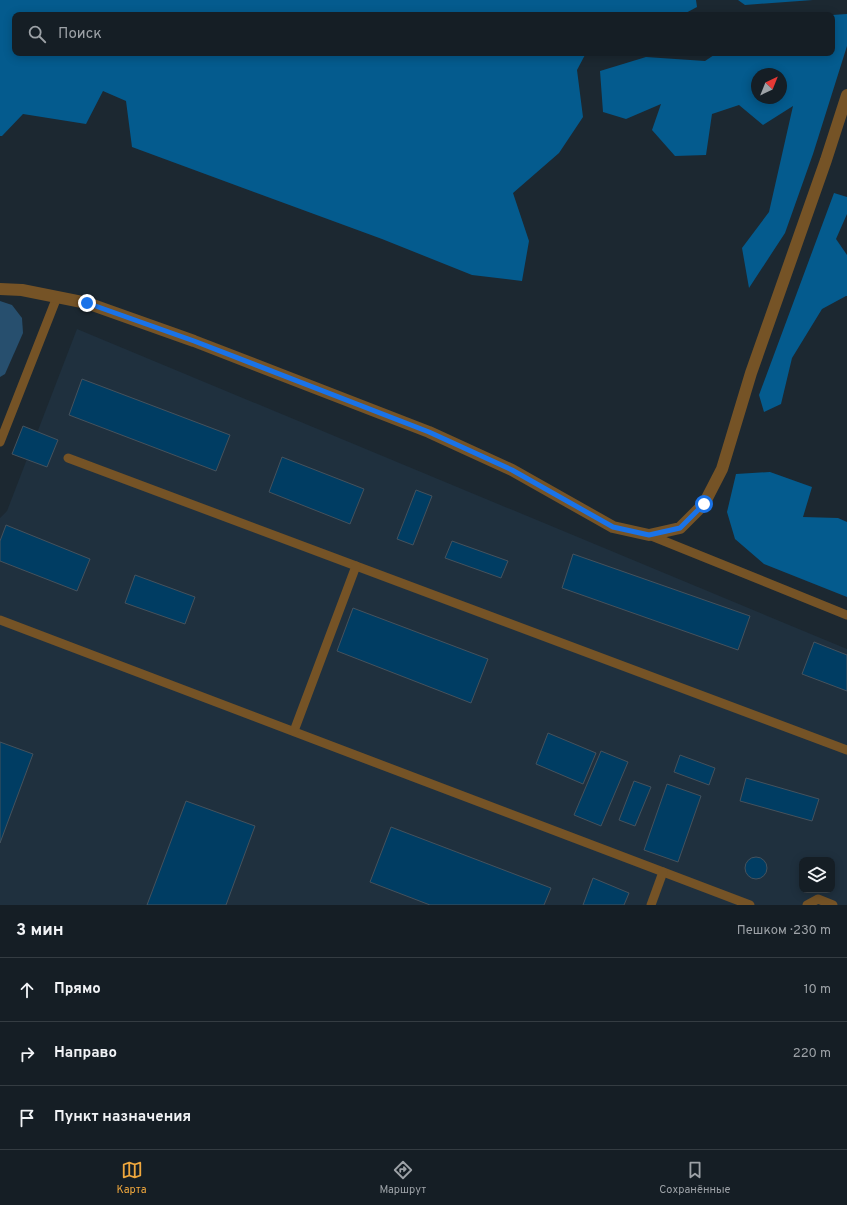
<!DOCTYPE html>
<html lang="ru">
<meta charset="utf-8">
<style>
:root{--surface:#151e25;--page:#222b32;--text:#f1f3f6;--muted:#9da2a7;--line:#343c42;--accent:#efa73d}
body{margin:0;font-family:Overpass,sans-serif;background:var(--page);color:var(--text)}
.controls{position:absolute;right:12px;bottom:12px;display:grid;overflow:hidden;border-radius:8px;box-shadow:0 2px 10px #0003}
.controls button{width:36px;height:36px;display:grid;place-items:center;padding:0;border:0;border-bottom:1px solid var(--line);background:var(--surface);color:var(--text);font:20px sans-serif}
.compass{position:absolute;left:751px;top:68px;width:36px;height:36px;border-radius:50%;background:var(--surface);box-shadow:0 2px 10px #0003;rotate:43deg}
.stop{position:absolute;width:12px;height:12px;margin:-9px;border:3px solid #1a73e8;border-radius:50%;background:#fff}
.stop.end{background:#1a73e8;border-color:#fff;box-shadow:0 1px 4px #0008}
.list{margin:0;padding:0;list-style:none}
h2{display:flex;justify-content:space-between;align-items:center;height:52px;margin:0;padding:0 16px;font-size:17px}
h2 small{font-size:13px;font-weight:400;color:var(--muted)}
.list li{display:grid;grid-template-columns:26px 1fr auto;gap:12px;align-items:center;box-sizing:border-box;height:64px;padding:0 16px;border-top:1px solid var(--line)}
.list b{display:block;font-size:15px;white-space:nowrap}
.list em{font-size:13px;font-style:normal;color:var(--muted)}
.icon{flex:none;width:22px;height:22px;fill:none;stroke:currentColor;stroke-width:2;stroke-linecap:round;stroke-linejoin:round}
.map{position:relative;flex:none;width:847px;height:905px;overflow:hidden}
.search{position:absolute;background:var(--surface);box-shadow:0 2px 10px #0003;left:12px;right:12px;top:12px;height:44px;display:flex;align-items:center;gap:10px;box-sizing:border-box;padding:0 14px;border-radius:8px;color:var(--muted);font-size:15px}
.sheet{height:244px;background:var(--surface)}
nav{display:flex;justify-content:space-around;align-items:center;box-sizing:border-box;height:56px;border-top:1px solid var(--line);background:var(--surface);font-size:11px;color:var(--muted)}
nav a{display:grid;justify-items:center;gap:2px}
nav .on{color:var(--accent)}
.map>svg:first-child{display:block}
.built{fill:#1f303e;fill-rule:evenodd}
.green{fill:#274f6e}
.forest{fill:#045b8e;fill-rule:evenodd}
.building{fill:#003d63;stroke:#45525d}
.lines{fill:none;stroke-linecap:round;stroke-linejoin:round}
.lane{stroke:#755326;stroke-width:9}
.street{stroke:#755326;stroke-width:12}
.route{stroke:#1a73e8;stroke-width:5}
</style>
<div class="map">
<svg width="847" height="905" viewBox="0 0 847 905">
<rect width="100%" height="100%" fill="#1c2831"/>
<path class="built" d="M 77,329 L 847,649 L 847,905 L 0,905 L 0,518 L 7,511 ZM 802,860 L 832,860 L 832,890 L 802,890 Z"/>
<path class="green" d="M 0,301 L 12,305 L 22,318 L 23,333 L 5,374 L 0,377 Z"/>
<g class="forest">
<path d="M 0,0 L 696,0 L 697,7 L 682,15 L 15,15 L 15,53 L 586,53 L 577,70 L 583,117 L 559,153 L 513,193 L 529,241 L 522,281 L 472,275 L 382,239 L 132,147 L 126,101 L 103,91 L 86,124 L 23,114 L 2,136 L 0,136 Z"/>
<path d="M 738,0 L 813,0 L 745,5 Z"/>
<path d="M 847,14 L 847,46 L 813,154 L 785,233 L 749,288 L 742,248 L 769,212 L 793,106 L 763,125 L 739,105 L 712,114 L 706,155 L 675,156 L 652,130 L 661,104 L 626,119 L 603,112 L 600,71 L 646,57 L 705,61 L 717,53 L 832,53 L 832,15 ZM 757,74 L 781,74 L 781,98 L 757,98 Z"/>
<path d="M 834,193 L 847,197 L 847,214 L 836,239 L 847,255 L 847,296 L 846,296 L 822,309 L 792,358 L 781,404 L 764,412 L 759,395 Z"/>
<path d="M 770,472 L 812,487 L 803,517 L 838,518 L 847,522 L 847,597 L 764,564 L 735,539 L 727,512 L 736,474 Z"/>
</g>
<g class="building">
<path d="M 82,379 L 230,435 L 216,471 L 69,415 Z"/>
<path d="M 23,426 L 58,440 L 47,467 L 12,454 Z"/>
<path d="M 282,457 L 364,489 L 350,524 L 269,492 Z"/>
<path d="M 416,490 L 432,496 L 413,545 L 397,539 Z"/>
<path d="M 6,525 L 90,559 L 77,591 L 0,561 L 0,541 Z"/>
<path d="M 452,541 L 508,561 L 501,578 L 445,558 Z"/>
<path d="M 573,554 L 750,616 L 738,650 L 562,588 Z"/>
<path d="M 135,575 L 195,597 L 185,624 L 125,603 Z"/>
<path d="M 353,608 L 488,659 L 471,703 L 337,651 Z"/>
<path d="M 814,642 L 847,655 L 847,691 L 802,674 Z"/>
<path d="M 548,733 L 596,753 L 583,784 L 536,764 Z"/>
<path d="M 0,742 L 33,754 L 0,843 Z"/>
<path d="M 601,751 L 628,762 L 601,826 L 574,815 Z"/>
<path d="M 680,755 L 715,768 L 709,785 L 674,772 Z"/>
<path d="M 746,778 L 819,799 L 812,821 L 740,801 Z"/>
<path d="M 634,781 L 651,787 L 635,826 L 619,820 Z"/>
<path d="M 667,784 L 701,796 L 678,862 L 644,850 Z"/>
<path d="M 186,801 L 255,826 L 226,905 L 147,905 Z"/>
<path d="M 391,827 L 551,888 L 544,905 L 430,905 L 370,882 Z"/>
<circle cx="756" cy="868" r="11"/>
<path d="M 593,878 L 629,893 L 624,905 L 583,905 Z"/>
</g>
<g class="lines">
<g class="lane">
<path d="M 0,442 L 57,297"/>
<path d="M 68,458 L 847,750"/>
<path d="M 649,535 L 847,615"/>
<path d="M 0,620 L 750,905"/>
<path d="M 294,731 L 356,566"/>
<path d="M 651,905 L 663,872"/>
<path d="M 807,905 L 818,899 L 833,905"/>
</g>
<path class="street" d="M 0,289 L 22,290 L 87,303 L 194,341 L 429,432 L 512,470 L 613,527 L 649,535 L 680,528 L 704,504 L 722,469 L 751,373 L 826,160 L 847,95"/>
</g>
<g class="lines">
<path class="route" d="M 87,303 L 194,341 L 429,432 L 512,470 L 613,527 L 649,535 L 680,528 L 704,504"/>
</g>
</svg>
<div class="controls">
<button><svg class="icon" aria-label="layers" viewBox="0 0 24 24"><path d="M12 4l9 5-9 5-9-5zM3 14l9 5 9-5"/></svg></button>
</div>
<svg class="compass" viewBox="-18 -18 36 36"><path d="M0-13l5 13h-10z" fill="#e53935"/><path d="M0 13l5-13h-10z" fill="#9da2a7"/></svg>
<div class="stop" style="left:704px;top:504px"></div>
<div class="stop end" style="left:87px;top:303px"></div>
<div class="search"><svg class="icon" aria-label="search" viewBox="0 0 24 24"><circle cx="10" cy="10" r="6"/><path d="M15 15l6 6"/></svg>Поиск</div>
</div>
<section class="sheet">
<h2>3 мин<small>Пешком · 230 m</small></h2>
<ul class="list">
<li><svg class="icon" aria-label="ahead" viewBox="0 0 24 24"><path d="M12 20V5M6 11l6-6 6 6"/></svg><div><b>Прямо</b></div><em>10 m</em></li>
<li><svg class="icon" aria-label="right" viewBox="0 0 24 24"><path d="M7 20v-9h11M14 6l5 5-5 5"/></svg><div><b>Направо</b></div><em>220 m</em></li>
<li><svg class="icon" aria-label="arrive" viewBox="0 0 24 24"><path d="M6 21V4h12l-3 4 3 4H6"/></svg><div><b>Пункт назначения</b></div></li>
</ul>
</section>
<nav>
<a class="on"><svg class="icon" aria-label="map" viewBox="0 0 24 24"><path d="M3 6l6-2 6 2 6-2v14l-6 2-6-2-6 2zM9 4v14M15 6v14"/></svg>Карта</a>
<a><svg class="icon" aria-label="directions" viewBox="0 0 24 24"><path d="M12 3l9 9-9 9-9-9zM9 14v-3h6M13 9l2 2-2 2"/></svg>Маршрут</a>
<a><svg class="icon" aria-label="saved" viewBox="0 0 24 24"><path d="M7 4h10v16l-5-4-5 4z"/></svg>Сохранённые</a>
</nav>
